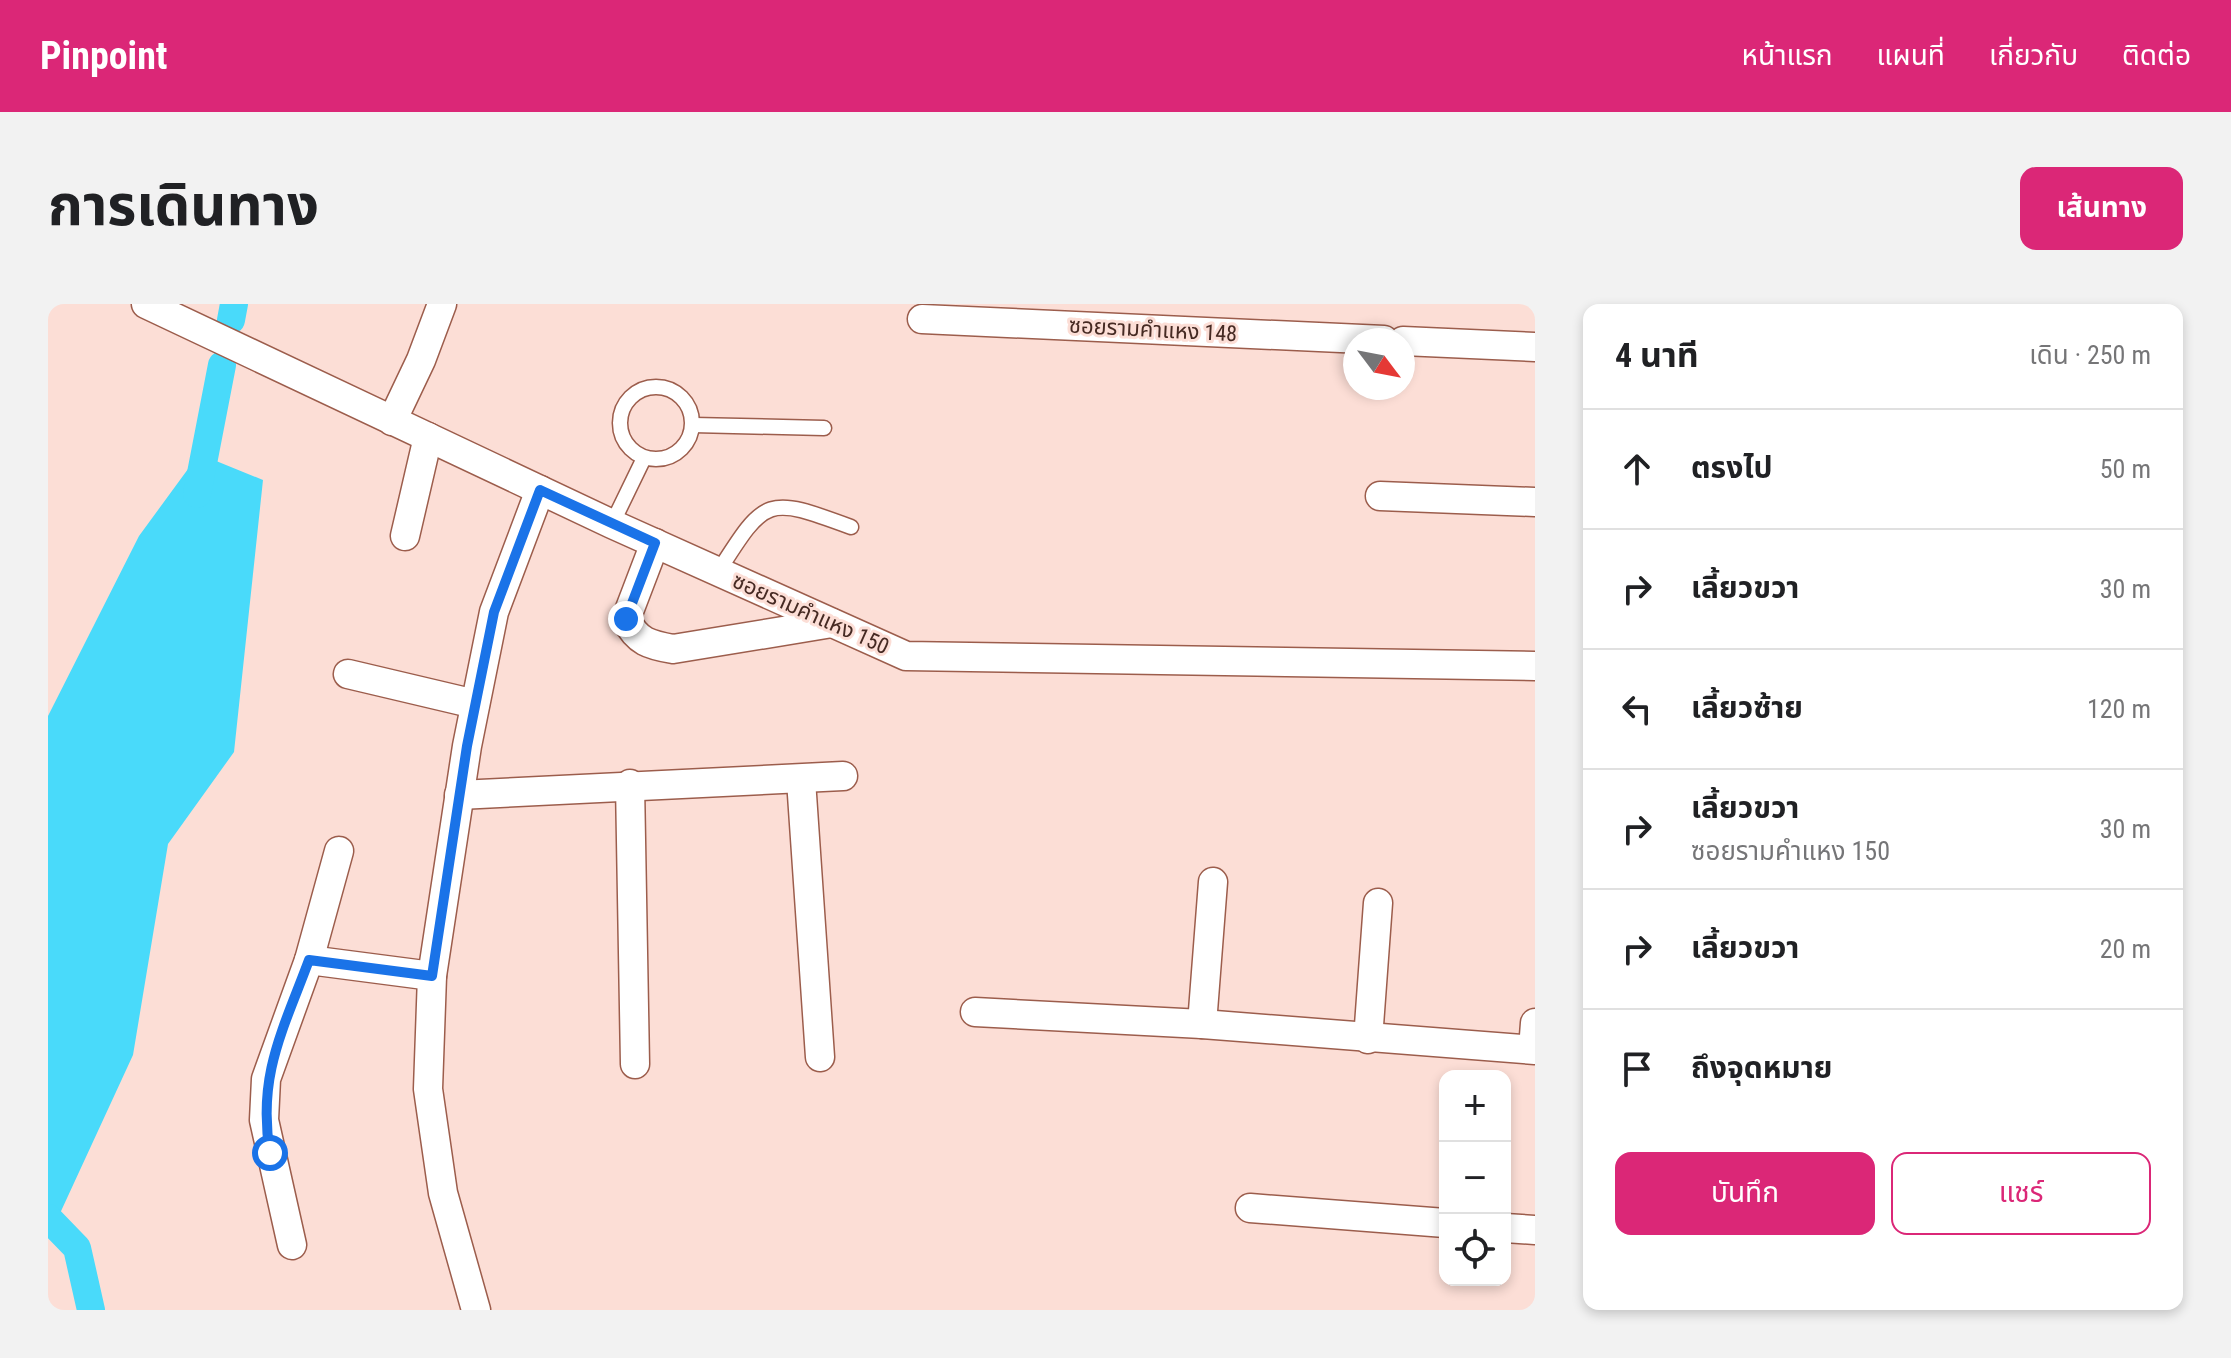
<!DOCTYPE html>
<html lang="th">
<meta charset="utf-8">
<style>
:root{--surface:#fff;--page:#f2f2f2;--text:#202124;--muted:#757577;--line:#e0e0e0;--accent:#db2777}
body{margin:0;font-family:"Roboto Condensed","Noto Sans Thai",sans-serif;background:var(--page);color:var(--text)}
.controls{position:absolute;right:24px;bottom:24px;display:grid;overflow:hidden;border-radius:16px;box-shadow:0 4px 12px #0003}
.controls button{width:72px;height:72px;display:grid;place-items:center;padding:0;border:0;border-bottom:2px solid var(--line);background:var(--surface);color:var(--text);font:40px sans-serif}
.compass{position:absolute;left:1295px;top:24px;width:72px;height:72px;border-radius:50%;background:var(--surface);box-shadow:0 4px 12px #0003;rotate:122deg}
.stop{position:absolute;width:24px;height:24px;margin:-18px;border:6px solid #1a73e8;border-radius:50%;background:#fff}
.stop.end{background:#1a73e8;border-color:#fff;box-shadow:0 2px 8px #0008}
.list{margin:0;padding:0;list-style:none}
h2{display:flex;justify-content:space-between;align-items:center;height:104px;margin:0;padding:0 32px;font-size:34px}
h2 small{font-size:26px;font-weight:400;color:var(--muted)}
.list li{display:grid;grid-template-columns:52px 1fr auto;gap:24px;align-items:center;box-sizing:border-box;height:120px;padding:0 32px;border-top:2px solid var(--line)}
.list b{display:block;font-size:30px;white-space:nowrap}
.list p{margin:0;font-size:26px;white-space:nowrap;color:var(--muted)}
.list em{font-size:26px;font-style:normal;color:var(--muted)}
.actions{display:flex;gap:16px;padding:24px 32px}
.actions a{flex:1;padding:18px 0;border:2px solid var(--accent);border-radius:16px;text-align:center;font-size:28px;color:var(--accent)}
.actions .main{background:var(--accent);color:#fff}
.icon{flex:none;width:44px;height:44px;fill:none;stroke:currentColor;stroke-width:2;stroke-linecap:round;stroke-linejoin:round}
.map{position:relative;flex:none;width:1487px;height:1006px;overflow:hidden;border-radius:16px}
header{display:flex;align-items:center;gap:48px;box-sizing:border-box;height:112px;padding:0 40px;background:var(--accent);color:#fff}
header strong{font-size:38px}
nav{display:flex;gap:44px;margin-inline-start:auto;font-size:28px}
.intro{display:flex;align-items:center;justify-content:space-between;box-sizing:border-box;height:192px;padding:0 48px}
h1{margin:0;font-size:56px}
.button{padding:20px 36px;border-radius:16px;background:var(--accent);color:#fff;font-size:28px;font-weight:700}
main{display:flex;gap:48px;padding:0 48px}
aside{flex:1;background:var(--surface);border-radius:16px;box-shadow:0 4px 12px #0003}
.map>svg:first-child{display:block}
.water{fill:#49dafa}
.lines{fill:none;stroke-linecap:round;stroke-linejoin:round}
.canal{stroke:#49dafa;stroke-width:28}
.lane-casing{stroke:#9c5d4c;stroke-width:17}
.street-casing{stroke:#9c5d4c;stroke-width:31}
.lane{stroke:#fff;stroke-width:14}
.street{stroke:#fff;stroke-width:28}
.route{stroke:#1a73e8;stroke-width:10}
.labels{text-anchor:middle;stroke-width:6;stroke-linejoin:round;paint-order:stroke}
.street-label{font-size:22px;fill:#462a23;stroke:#fcded6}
</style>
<header>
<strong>Pinpoint</strong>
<nav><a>หน้าแรก</a><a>แผนที่</a><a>เกี่ยวกับ</a><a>ติดต่อ</a></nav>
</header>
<div class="intro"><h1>การเดินทาง</h1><a class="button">เส้นทาง</a></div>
<main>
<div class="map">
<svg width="1487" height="1006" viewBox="0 0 1487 1006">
<rect width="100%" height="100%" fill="#fcded6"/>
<path class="water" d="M 151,150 L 215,176 L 186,448 L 120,540 L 85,751 L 8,918 L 0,916 L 0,412 L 91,232 Z"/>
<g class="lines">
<g class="canal">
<path d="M 183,16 L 186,0"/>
<path d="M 149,190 L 174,61"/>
<path d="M 0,914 L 29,944 L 43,1006"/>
</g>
<g class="lane-casing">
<g id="lane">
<circle cx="608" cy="119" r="36"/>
<path d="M 645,121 L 776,124"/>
<path d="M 564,220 L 596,154"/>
<path d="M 670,268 C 718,192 719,192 803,223"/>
</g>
</g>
<g class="street-casing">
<g id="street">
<path d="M 98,0 L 564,220 L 858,352 L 1487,362"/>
<path d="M 874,15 L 1336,36"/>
<path d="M 1355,37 L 1487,43"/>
<path d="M 344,117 L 373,56 L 394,0"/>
<path d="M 1332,192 L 1487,198"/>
<path d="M 357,232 L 380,133"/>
<path d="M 607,239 L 578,315 C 589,338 602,341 625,345 L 784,319"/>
<path d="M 300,370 L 427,400"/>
<path d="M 753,476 L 772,753"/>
<path d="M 582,480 L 587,760"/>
<path d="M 411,491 L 795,472"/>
<path d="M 261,656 L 291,547"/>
<path d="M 927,708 L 1154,720 L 1487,746"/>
<path d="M 1154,720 L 1165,578"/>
<path d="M 1320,735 L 1330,599"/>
<path d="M 1485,745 L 1487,719"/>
<path d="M 1202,904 L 1397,919"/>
<path d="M 1457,924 L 1487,926"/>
<path d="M 244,941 L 216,816 L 218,775 L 261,656 L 384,672"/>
<path d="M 428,1006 L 395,889 L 380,785 L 384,672 L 419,442 L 446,308 L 492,186"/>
</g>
</g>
<use href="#lane" class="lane"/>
<use href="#street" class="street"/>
</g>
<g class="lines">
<path class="route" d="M 222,849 C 209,772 235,726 261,656 L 384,672 L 419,442 L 446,308 L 492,186 L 607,239 L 578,315"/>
</g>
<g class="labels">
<g class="street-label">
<text transform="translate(1105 25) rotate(3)" y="8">ซอยรามคำแหง 148</text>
<text transform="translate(763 309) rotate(24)" y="8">ซอยรามคำแหง 150</text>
</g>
</g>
</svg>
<div class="controls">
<button>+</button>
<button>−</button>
<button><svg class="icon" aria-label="locate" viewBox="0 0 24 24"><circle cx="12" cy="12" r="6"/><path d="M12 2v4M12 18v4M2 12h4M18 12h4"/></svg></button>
</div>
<svg class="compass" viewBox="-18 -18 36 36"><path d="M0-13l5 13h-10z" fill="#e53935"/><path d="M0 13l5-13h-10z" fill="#757577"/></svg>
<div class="stop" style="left:222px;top:849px"></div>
<div class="stop end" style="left:578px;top:315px"></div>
</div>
<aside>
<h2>4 นาที<small>เดิน · 250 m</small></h2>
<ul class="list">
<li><svg class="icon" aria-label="ahead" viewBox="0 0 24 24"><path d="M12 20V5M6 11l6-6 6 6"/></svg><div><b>ตรงไป</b></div><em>50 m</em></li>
<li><svg class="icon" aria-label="right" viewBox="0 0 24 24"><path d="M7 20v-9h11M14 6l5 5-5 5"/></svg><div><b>เลี้ยวขวา</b></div><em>30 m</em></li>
<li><svg class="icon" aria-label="left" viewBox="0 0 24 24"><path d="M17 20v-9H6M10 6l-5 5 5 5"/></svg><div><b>เลี้ยวซ้าย</b></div><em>120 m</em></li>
<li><svg class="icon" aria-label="right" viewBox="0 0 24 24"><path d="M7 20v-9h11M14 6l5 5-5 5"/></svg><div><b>เลี้ยวขวา</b><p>ซอยรามคำแหง 150</p></div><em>30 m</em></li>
<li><svg class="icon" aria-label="right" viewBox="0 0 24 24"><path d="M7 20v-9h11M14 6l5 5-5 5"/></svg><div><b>เลี้ยวขวา</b></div><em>20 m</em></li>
<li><svg class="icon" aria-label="arrive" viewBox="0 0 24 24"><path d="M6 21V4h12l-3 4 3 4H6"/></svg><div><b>ถึงจุดหมาย</b></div></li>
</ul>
<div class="actions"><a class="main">บันทึก</a><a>แชร์</a></div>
</aside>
</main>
